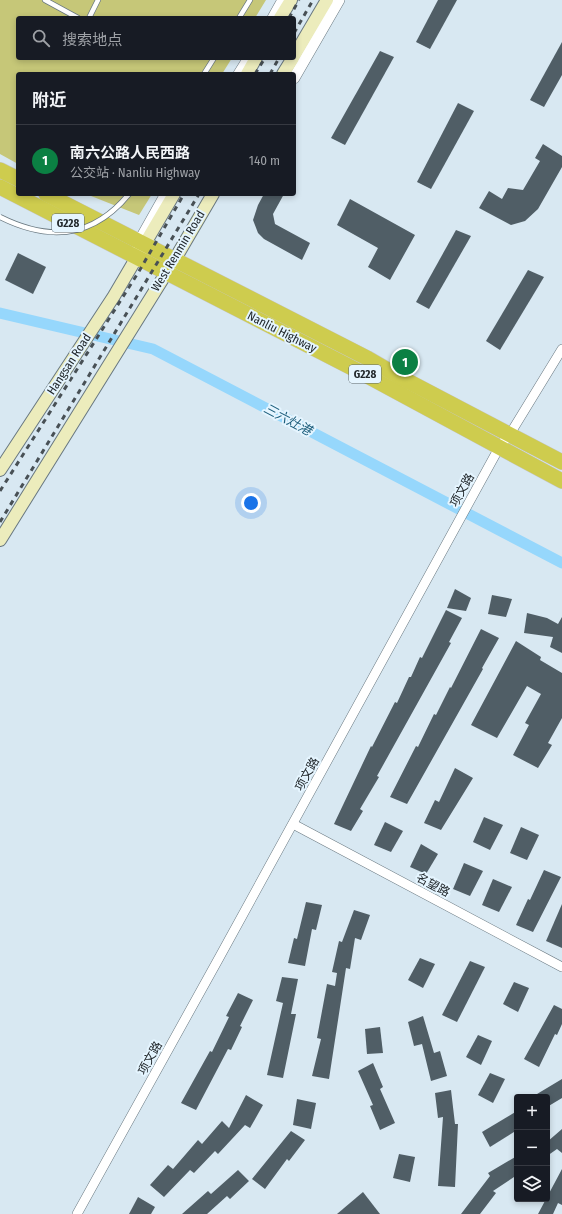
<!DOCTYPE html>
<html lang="zh">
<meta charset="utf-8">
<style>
:root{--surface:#171b24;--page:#242831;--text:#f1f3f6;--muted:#9ea1a6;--line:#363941;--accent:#0b8043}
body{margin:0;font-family:"Fira Sans Condensed","Noto Sans SC",sans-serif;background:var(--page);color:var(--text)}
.controls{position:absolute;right:12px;bottom:12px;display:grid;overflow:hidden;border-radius:4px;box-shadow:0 2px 6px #0003}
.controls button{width:36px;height:36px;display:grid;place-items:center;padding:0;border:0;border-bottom:1px solid var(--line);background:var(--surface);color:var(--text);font:20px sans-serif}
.you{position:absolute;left:251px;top:503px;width:14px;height:14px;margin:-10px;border:3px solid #fff;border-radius:50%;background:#1a73e8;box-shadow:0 0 0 6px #1a73e833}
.badge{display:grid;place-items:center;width:26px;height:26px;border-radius:50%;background:var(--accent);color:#fff;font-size:13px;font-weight:700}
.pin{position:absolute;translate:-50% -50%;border:2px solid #fff;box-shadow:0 1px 4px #0006}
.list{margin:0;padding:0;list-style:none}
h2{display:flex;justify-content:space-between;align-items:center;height:52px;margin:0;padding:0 16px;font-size:17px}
h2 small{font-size:13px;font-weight:400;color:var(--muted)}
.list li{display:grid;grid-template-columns:26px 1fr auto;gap:12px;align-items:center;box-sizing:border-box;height:72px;padding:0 16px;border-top:1px solid var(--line)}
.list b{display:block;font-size:15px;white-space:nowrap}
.list p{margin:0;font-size:13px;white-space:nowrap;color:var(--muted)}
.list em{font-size:13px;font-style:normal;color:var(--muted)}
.icon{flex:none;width:22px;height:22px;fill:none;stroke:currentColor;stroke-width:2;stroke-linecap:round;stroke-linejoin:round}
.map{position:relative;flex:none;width:562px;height:1214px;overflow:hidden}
.search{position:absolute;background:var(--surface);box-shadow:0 2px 6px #0003;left:16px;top:16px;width:280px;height:44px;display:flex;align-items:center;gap:10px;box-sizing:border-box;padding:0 14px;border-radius:4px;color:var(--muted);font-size:15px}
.panel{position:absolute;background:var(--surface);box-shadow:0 2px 6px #0003;left:16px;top:72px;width:280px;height:124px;border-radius:4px}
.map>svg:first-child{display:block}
.green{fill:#c6c778}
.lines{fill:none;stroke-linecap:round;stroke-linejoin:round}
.canal{stroke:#96d7fc;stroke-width:11}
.building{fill:#505e66}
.service-casing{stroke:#697880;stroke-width:6}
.minor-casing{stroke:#697880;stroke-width:10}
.tertiary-casing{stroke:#697880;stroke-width:12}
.secondary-casing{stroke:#697880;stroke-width:14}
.trunk-casing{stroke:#c6c7c8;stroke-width:16}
.service{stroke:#fff;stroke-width:4.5}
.minor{stroke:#fff;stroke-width:9}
.tertiary{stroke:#fff;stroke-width:11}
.secondary{stroke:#ececbc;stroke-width:12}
.trunk{stroke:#cecc4e;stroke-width:15}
.rail{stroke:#485055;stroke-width:3;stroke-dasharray:5 5;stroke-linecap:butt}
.service-bridge-casing{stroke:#697880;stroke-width:6;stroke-linecap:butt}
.service-bridge{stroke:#fff;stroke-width:4.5}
.labels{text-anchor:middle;stroke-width:4;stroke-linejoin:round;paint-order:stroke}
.shield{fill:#e5f5ff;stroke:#5c666b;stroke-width:1}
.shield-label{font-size:11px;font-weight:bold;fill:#22282c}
.street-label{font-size:12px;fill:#22282c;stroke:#e5f5ff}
.water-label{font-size:13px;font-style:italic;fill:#1d5e7c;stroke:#e5f5ff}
</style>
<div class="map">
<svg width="562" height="1214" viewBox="0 0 562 1214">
<rect width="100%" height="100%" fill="#d8e8f2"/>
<g class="green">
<path d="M 0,0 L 266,0 L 255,18 L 18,18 L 18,58 L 232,58 L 222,74 L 18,74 L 18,164 L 0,154 Z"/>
<path d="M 86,194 L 152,194 L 139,215 Z"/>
</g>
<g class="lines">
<path class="canal" d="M 0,313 L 153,349 L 562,563"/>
</g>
<g class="building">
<path d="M 438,0 L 457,0 L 430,49 L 416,42 Z"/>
<path d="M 562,42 L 562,75 L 544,107 L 530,100 Z"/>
<path d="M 380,51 L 394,57 L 345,145 L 331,138 Z"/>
<path d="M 458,103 L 474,111 L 431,189 L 417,182 Z"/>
<path d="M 543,144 L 562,156 L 562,167 L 538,209 L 525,221 L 511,225 L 479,208 L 489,191 L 502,199 L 508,188 L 523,190 L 540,161 L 535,158 Z"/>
<path d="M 264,194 L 284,194 L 273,214 L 275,224 L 310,243 L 302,260 L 264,239 L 258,233 L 253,220 L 258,205 Z"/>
<path d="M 350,199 L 415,235 L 390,280 L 368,267 L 378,248 L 337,225 Z"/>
<path d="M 456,230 L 471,236 L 429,309 L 416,302 Z"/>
<path d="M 18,253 L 46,267 L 33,294 L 5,280 Z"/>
<path d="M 528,270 L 544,277 L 500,350 L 486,341 Z"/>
<path d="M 455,589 L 471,598 L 466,611 L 447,608 Z"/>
<path d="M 492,595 L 512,599 L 506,617 L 488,614 Z"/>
<path d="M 446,610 L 462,618 L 449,642 L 451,643 L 377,776 L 379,777 L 360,809 L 363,811 L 351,831 L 334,824 L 371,746 L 372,747 L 395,702 L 397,703 L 409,677 L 411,677 L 420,657 L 422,658 Z"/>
<path d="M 527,613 L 547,618 L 558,624 L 562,617 L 562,653 L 550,647 L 553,637 L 524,633 Z"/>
<path d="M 481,629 L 499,638 L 482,668 L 483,669 L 407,804 L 390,797 L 416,746 L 418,747 L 434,714 L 436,715 L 450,687 L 451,688 Z"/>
<path d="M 516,641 L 541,657 L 540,660 L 562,673 L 562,718 L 548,743 L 552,745 L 538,768 L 513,755 L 529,725 L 525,723 L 541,694 L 527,686 L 497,738 L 471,725 Z"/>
<path d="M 455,768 L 473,778 L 441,830 L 424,823 L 435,800 L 439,802 Z"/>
<path d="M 484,817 L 503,825 L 490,850 L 473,842 Z"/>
<path d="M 385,822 L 403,831 L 391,852 L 374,845 Z"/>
<path d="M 521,827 L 539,835 L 527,860 L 510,853 Z"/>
<path d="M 421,844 L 438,854 L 426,874 L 410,867 Z"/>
<path d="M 464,863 L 483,871 L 470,896 L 453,889 Z"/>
<path d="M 544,870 L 561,877 L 533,932 L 516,925 L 528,899 L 530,900 Z"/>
<path d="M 493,879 L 512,887 L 499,912 L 482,905 Z"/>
<path d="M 306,902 L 322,905 L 316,930 L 312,929 L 305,966 L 288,963 L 294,938 L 297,939 Z"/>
<path d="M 562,904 L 562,948 L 546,941 Z"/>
<path d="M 354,910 L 370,915 L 361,940 L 355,938 L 350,969 L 346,968 L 329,1079 L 312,1076 L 321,1039 L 317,1038 L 327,984 L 335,986 L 337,973 L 332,972 L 339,941 L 342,942 Z"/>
<path d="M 420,958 L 435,964 L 423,988 L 408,980 Z"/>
<path d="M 470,961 L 485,967 L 457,1022 L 442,1015 Z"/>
<path d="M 282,977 L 298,979 L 291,1014 L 296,1014 L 283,1078 L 267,1075 L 283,1003 L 276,1001 Z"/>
<path d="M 514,982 L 529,988 L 518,1012 L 503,1004 Z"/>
<path d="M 238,993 L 253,1000 L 240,1026 L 242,1027 L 231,1050 L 228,1049 L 196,1110 L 181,1103 L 210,1051 L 212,1052 L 229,1017 L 226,1016 Z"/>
<path d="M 554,1005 L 562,1009 L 562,1024 L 557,1035 L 555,1034 L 539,1067 L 524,1059 Z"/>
<path d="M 423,1016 L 434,1053 L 440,1051 L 447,1076 L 431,1081 L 422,1044 L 414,1046 L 408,1022 Z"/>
<path d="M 380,1027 L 383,1053 L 367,1054 L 365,1029 Z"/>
<path d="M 478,1035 L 492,1041 L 481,1065 L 466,1057 Z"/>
<path d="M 373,1063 L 383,1087 L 380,1089 L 395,1123 L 380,1130 L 370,1106 L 373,1105 L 358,1071 Z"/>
<path d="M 490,1073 L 505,1079 L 493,1103 L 478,1095 Z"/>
<path d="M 562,1079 L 562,1098 L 547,1107 L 547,1097 L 532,1097 Z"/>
<path d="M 451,1090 L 455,1124 L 458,1124 L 455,1187 L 438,1186 L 443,1117 L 438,1118 L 435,1093 Z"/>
<path d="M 246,1095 L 263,1105 L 250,1128 L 245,1125 L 218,1154 L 215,1151 L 194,1173 L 190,1170 L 164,1197 L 150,1185 L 168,1165 L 173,1169 L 198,1140 L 202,1144 L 222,1121 L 229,1128 Z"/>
<path d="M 297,1099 L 316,1103 L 311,1129 L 293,1125 Z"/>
<path d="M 517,1111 L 517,1130 L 490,1147 L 482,1132 Z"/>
<path d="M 562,1129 L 562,1153 L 557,1149 L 547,1156 L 547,1142 Z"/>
<path d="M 291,1131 L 305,1140 L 289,1161 L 287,1159 L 265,1189 L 252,1179 Z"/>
<path d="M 399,1154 L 415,1157 L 410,1182 L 393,1178 Z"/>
<path d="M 517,1156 L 517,1175 L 493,1191 L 496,1193 L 480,1214 L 461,1214 L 490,1176 L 488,1173 Z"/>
<path d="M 562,1169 L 562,1205 L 558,1203 L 553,1214 L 538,1214 Z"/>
<path d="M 238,1170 L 249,1181 L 230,1199 L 227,1196 L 207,1214 L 182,1214 L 208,1191 L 211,1194 Z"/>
<path d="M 363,1192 L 380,1214 L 337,1214 Z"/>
<path d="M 138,1197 L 155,1207 L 151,1214 L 129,1214 Z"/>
</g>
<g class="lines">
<g class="service-casing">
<g id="service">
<path d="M 45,0 L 78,18"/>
<path d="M 89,18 L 98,0"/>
<path d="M 239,18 L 250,0"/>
<path d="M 204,74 L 214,58"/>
</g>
</g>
<g class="minor-casing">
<g id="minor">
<path d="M 293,824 L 562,967"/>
<path d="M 77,1214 L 219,958 L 500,446 L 510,434 L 562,349"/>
</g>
</g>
<g class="tertiary-casing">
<g id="tertiary">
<path d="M 273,18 L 283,0"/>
<path d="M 239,74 L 249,58"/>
<path d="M 294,78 L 339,0"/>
<path d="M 138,248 L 139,242 L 166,194"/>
</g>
</g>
<g class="secondary-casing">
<g id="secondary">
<path d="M 280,18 L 291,0"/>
<path d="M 294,56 L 327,0"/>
<path d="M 247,74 L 256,58"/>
<path d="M 283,74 L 293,58"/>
<path d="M 0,470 L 114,296 L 174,194"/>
<path d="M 0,540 L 175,259 L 213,194"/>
</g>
</g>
<g class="trunk-casing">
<g id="trunk">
<path d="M 0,170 L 18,179"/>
<path d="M 0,187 L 360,372 L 562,481"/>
<path d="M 46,194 L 367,358 L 398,376 L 562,462"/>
</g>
</g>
<use href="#service" class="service"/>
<use href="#minor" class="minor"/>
<use href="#tertiary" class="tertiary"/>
<use href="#secondary" class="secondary"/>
<use href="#trunk" class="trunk"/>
<g class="rail">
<path d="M 289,18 L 299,0"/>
<path d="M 294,33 L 313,0"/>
<path d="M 255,74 L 265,58"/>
<path d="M 270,74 L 279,58"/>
<path d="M 0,491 L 138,273 L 184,194"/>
<path d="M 0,522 L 199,194"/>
</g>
<g class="service-bridge-casing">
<path id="service-bridge" d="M 0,217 C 50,242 93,238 129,194"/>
</g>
<use href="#service-bridge" class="service-bridge"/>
</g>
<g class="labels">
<g class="shield">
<rect x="52" y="214" width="32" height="18" rx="3"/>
<rect x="349" y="365" width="32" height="18" rx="3"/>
</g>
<g class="shield-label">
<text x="68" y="227">G228</text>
<text x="365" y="378">G228</text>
</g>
<g class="street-label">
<text transform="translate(178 251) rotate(-59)" y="4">West Renmin Road</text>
<text transform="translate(282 332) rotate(27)" y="4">Nanliu Highway</text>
<text transform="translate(69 364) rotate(-57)" y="4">Hangsan Road</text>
<text transform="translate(462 490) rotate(-61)" y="4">项文路</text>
<text transform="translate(307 774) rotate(-61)" y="4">项文路</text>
<text transform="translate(433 885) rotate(28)" y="4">名望路</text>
<text transform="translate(150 1058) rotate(-61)" y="4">项文路</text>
</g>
<g class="water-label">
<text transform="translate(288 419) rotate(28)" y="5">三六灶港</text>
</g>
</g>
</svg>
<div class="controls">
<button>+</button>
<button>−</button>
<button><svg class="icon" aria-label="layers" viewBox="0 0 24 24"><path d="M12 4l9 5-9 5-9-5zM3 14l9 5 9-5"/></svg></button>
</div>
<div class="you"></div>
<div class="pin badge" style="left:405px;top:362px">1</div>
<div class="search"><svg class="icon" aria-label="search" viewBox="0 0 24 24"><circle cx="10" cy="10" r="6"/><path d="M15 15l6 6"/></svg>搜索地点</div>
<section class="panel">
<h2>附近<small></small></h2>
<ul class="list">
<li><span class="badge">1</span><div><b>南六公路人民西路</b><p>公交站 · Nanliu Highway</p></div><em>140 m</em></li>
</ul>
</section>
</div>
